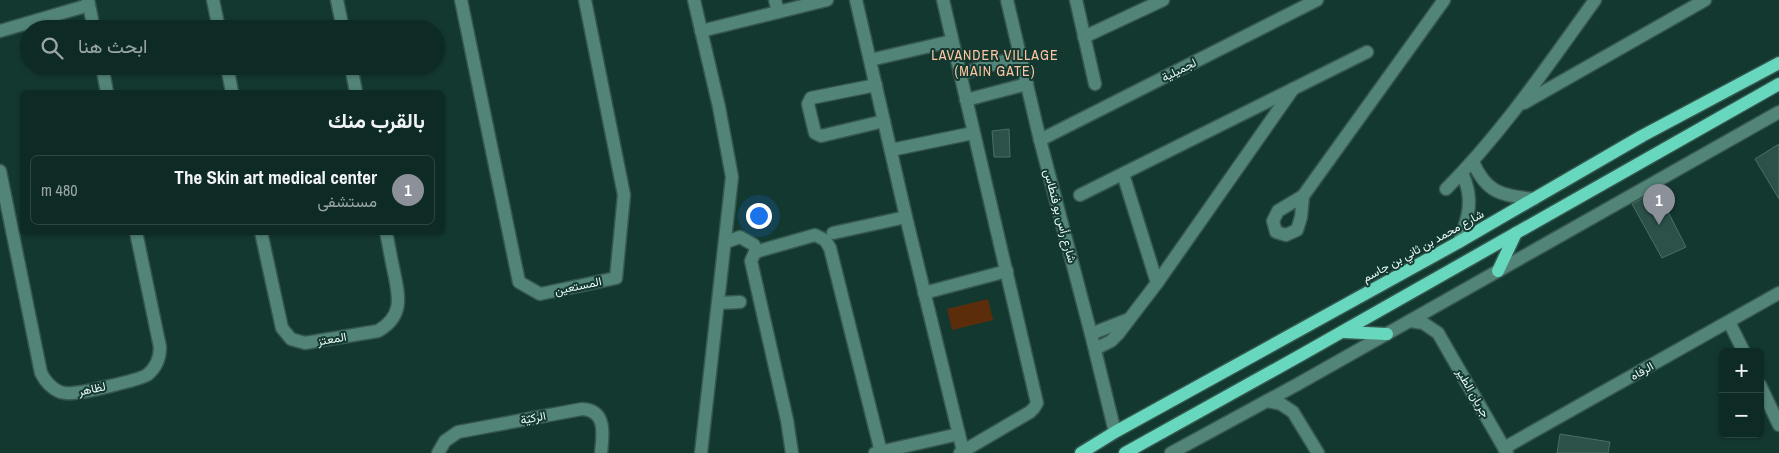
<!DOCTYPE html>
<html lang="ar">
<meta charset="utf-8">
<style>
:root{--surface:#0e2a24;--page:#17322c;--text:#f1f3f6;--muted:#9ba7a6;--line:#2e4641;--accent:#8c9099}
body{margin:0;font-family:"Archivo Narrow",Vazirmatn,sans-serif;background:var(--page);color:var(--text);direction:rtl}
.controls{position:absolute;right:15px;bottom:15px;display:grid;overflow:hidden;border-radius:8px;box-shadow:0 1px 4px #0004}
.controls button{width:45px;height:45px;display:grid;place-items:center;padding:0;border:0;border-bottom:1px solid var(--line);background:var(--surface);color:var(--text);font:25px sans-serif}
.you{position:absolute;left:758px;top:215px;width:18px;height:18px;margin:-12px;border:4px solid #fff;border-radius:50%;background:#1a73e8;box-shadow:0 0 0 8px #1a73e833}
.badge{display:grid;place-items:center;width:32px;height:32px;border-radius:50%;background:var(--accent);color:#fff;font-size:16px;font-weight:700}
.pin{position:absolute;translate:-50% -41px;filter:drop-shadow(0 1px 2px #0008)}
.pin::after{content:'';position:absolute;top:26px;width:18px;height:15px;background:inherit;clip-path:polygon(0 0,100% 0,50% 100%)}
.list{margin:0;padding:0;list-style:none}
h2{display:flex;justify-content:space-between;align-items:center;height:65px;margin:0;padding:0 20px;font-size:21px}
h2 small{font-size:16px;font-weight:400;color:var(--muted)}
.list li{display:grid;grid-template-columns:32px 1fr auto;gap:15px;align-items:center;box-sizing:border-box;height:70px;margin:0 10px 10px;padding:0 10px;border:1px solid var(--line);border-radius:8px}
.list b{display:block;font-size:19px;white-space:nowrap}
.list p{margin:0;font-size:16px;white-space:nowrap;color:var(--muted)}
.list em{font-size:16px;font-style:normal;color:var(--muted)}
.icon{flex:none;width:28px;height:28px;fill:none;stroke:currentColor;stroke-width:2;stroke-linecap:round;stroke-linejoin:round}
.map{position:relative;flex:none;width:1779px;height:453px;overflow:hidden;direction:ltr}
.search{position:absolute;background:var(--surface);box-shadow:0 1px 4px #0004;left:20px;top:20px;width:425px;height:55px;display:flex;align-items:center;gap:12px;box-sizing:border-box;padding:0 18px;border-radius:28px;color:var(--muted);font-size:19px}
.panel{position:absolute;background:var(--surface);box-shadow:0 1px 4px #0004;left:20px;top:90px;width:425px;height:145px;border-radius:8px;direction:rtl}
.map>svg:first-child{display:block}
.green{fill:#5c2d0b}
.building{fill:#2c5148;stroke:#4a6f65}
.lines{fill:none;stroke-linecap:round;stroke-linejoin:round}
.minor-casing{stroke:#35574f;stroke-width:15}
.major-casing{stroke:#35574f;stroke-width:15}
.minor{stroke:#528477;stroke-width:12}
.major{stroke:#67d7bd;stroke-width:12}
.labels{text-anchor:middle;stroke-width:4;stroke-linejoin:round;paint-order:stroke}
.street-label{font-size:12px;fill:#e5f9f3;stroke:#133830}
.neighbourhood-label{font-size:14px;letter-spacing:1px;fill:#fdc4a1;stroke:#133830}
</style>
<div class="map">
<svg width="1779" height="453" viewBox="0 0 1779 453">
<rect width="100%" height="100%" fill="#133830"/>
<path class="green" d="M 988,299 L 993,320 L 952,330 L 947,309 Z"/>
<g class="building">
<path d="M 1009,129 L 1010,157 L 994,157 L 992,131 Z"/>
<path d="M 1779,144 L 1779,199 L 1755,159 Z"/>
<path d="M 1657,190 L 1686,247 L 1662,258 L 1632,204 Z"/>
<path d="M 1560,434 L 1610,442 L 1608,453 L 1557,453 Z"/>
</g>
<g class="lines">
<g class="minor-casing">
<g id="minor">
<path d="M 88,0 L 94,29"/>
<path d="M 213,0 L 219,29"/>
<path d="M 337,0 L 343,29"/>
<path d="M 461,0 L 519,282 L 540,294 L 616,278 L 624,195 L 585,0"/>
<path d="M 694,0 L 719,107 L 732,177 L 701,453"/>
<path d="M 775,0 L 778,12"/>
<path d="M 856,0 L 906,217 L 963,451"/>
<path d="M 943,0 L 1037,403 L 1034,408 L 1030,412 L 960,453"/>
<path d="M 1007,0 L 1040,140 L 1091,334 L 1115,432"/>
<path d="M 1076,0 L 1095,84"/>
<path d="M 0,31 L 89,5"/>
<path d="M 701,31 L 827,0"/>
<path d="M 1084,37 L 1163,0"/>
<path d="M 870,60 L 952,41"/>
<path d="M 102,66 L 107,92"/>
<path d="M 227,66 L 232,92"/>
<path d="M 351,66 L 356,92"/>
<path d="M 960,74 L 1021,56"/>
<path d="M 876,85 L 811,98 L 808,104 L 815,133 L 821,136 L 884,121"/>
<path d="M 966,100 L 1027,84"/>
<path d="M 1524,103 L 1705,0"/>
<path d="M 1040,140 L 1317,0"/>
<path d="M 891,150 L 973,133"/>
<path d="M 1473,162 C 1487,194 1502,195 1534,199"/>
<path d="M 0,171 L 41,373 C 45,381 51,388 60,392 C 64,393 68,394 72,393 C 83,393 139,380 147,375 C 156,368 160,358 160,347 L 136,232"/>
<path d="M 1123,174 L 1157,283"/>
<path d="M 1446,189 C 1503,132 1548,65 1595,0"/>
<path d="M 1080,195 L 1367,52"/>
<path d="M 1303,196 L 1301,217 L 1297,230 L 1286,235 L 1276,232 L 1273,221 L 1278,211 L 1303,196 L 1444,0"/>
<path d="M 261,232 L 282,328 L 291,339 L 305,343 L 378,331 C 404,316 399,297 394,272 C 391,259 389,246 386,232"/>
<path d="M 833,233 L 906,217"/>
<path d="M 726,242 L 740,237 L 754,245 L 757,252"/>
<path d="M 1459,242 C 1469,217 1474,198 1462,173"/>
<path d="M 924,293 L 1007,271"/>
<path d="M 719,303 L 740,302"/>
<path d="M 1410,321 L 1423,323 L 1438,333 L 1507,453"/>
<path d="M 1729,322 L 1744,352"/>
<path d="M 1091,334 L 1129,319"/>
<path d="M 1095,349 L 1111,341 L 1118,334 L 1157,283 L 1293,89"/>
<path d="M 1760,385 L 1779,425"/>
<path d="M 1267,401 L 1281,404 L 1293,412 L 1318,453"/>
<path d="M 1504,448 L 1779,293"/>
<path d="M 438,453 L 445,441 L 458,432 L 582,409 C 607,410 603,435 601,453"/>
<path d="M 792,453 L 787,420 L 751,261 L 755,252 L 815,235 L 825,240 L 830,248 L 881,452"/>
<path d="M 875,453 L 959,434"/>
<path d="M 1171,453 L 1298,384 L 1779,112"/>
</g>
</g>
<g class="major-casing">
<g id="major">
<path d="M 1498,271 L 1516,233"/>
<path d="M 1343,332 L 1387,334"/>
<path d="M 1081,453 L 1115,432 L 1459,242 L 1642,136 L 1779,63"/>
<path d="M 1125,453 L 1301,355 L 1779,84"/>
</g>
</g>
<use href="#minor" class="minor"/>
<use href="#major" class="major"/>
</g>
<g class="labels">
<g class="street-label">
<text transform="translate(1179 70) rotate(-27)" y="4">لجميلية</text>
<text transform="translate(1060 216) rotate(75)" y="4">شارع رأس بو فنطاس</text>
<text transform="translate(1423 246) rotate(-29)" y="4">شارع محمد بن ثاني بن جاسم</text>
<text transform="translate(578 286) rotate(-12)" y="4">المستعين</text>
<text transform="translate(332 339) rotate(-10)" y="4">المعتز</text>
<text transform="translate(1642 371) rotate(-29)" y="4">الرفاه</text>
<text transform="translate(92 389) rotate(-12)" y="4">لظاهر</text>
<text transform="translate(1473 393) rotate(60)" y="4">جريان الطير</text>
<text transform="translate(533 418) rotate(-11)" y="4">الركيّة</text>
</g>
<g class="neighbourhood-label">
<text x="995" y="60">LAVANDER VILLAGE<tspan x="995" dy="16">(MAIN GATE)</tspan></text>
</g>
</g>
</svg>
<div class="controls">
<button>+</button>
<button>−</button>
</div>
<div class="you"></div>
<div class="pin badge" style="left:1659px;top:225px">1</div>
<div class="search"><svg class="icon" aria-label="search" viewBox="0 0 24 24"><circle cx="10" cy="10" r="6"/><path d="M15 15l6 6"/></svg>ابحث هنا</div>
<section class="panel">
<h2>بالقرب منك<small></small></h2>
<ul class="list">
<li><span class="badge">1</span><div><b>The Skin art medical center</b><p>مستشفى</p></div><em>480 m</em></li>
</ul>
</section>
</div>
